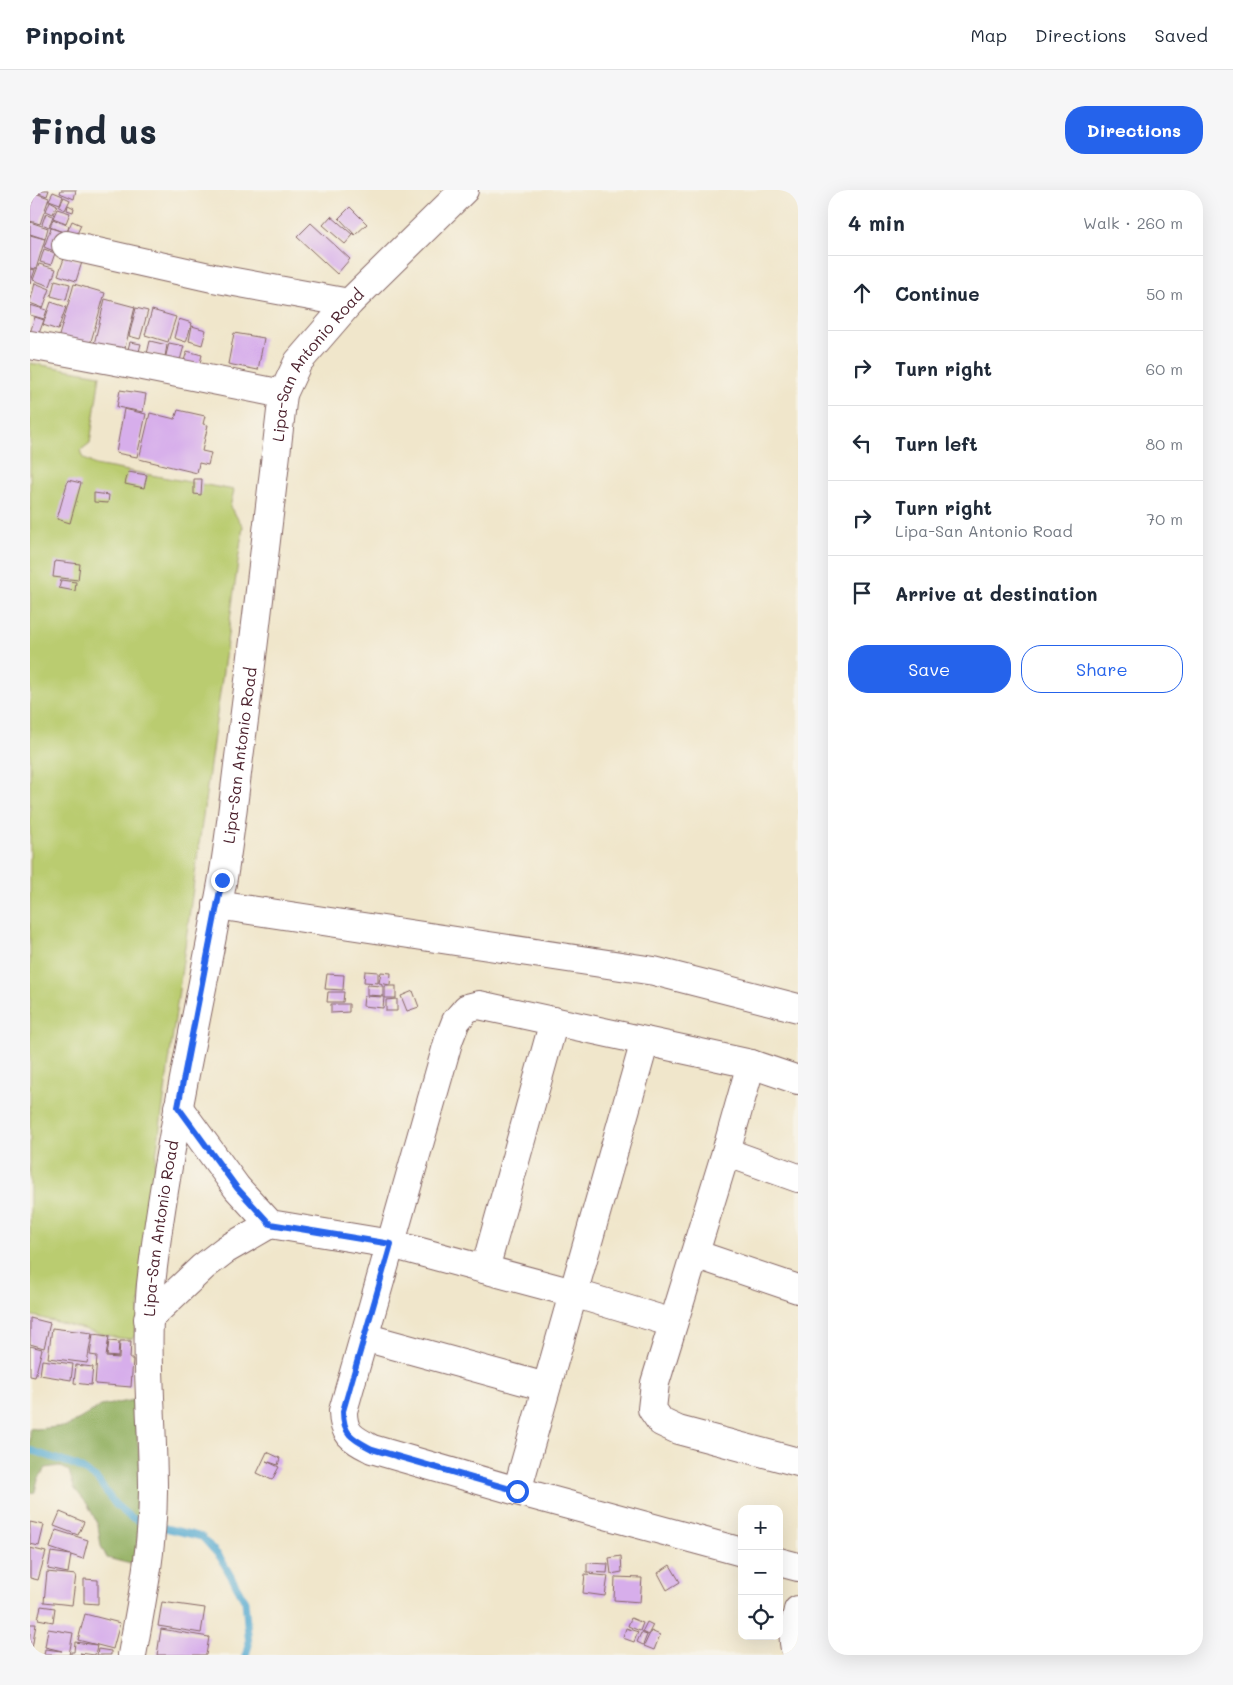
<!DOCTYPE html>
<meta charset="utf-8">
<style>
:root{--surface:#fff;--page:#f6f6f7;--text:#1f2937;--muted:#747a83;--line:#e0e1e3;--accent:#2563eb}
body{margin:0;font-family:Mali,sans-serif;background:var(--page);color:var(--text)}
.controls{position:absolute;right:15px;bottom:15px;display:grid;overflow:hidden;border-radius:10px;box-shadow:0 5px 20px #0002}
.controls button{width:45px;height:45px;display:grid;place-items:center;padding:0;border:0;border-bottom:1px solid var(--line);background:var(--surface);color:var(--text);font:25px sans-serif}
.stop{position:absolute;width:15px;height:15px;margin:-11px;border:4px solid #2563eb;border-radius:50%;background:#fff}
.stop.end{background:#2563eb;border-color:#fff;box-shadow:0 1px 5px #0008}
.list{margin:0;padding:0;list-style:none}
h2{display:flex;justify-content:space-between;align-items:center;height:65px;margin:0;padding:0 20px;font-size:21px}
h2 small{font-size:16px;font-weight:400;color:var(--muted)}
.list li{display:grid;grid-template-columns:32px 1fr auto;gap:15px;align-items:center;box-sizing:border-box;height:75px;padding:0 20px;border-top:1px solid var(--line)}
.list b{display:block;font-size:19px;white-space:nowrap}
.list p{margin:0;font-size:16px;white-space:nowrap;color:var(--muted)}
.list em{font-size:16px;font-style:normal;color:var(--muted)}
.actions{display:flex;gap:10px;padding:15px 20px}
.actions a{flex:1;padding:11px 0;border:1px solid var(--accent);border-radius:20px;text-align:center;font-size:18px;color:var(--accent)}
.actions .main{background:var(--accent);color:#fff}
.icon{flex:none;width:28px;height:28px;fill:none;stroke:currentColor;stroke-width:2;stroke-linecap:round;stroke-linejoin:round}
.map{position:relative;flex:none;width:768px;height:1465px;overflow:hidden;border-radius:20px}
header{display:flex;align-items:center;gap:30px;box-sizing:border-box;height:70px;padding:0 25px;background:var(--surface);border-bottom:1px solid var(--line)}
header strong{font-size:24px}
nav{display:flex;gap:28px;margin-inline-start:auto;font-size:18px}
.intro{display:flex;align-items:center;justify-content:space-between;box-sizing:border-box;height:120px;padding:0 30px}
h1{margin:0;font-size:35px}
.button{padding:12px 22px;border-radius:20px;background:var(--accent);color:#fff;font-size:18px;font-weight:700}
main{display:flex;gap:30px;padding:0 30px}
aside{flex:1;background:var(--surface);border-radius:20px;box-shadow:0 5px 20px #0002}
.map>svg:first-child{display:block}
.green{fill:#bacc6f;stroke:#82764d}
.forest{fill:#93b062;stroke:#6e6846}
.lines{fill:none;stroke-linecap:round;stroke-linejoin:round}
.stream{stroke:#53a9d0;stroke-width:7}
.building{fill:#d7aeeb}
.minor-casing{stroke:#846563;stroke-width:30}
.major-casing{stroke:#846563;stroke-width:30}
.minor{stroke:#fff;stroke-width:28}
.major{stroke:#fff;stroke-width:28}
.route{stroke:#2563eb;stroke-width:6}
.labels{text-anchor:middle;stroke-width:4;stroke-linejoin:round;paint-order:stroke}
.street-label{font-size:16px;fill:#4a1f2b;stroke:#f7f3e8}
</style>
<header>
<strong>Pinpoint</strong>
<nav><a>Map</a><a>Directions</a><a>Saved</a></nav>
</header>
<div class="intro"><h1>Find us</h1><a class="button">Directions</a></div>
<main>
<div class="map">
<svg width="768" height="1465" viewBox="0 0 768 1465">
<rect width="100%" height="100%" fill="#f7f3e8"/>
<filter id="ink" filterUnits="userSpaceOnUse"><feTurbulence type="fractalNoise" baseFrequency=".02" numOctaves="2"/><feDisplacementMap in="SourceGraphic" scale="10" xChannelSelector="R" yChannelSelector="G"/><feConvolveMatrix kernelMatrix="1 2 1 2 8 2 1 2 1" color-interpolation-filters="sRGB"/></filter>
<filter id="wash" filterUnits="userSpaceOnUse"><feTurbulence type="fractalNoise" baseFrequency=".0096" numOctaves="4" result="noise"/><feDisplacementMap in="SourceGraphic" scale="20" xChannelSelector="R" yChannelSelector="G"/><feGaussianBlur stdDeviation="1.12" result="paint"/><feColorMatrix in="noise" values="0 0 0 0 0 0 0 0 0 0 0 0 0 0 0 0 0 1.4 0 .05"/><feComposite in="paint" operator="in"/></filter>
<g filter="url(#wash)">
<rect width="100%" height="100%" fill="#f0e6cb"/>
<path class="green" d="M 0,173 L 70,185 L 60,253 L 51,260 L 53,268 L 65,275 L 204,300 L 200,317 L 213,336 L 116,1039 L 107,1145 L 101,1149 L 88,1148 L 0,1125 Z"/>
<path class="forest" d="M 104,1210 L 112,1298 L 105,1375 L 77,1368 L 71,1356 L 68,1335 L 58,1315 L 44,1298 L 39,1281 L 29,1276 L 16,1278 L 8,1289 L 5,1302 L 0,1303 L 0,1238 L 6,1239 L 38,1236 L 71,1216 Z"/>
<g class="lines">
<g class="stream">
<path d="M 0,1260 L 47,1276 L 67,1289 L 85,1314 L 100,1327 L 117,1334"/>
<path d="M 127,1336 L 172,1347 L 190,1367 L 215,1411 L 219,1455 L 216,1465"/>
</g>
</g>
<g id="blocks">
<g class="building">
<path d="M 10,0 L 19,0 L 17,6 L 9,3 Z"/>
<path d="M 31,0 L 46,0 L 44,9 L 30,3 Z"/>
<path d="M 23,2 L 33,6 L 30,14 L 19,10 Z"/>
<path d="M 5,3 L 19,8 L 10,34 L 0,31 L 0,18 Z"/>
<path d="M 34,7 L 40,10 L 35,20 L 29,17 Z"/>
<path d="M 20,11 L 27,15 L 23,24 L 16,21 Z"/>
<path d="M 38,15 L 44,18 L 43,22 L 37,20 Z"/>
<path d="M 320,17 L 337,34 L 325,45 L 309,28 Z"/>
<path d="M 27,19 L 40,23 L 36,33 L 23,28 Z"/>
<path d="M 16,23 L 23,26 L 19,37 L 12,34 Z"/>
<path d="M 301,26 L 323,45 L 315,54 L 293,35 Z"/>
<path d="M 23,29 L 39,36 L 31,64 L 14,57 L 21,38 L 33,42 L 20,37 Z"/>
<path d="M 42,31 L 51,35 L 46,46 L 37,42 Z"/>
<path d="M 0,32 L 18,38 L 15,49 L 0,44 Z"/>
<path d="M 281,33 L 320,69 L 307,84 L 267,47 Z"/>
<path d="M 0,45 L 15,49 L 6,79 L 0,78 Z"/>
<path d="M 14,59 L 25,63 L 21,75 L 10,72 Z"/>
<path d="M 35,66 L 52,72 L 46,91 L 28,85 Z"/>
<path d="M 9,74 L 26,79 L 20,96 L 3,90 Z"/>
<path d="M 0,79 L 5,80 L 0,94 Z"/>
<path d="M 25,90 L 40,94 L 36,110 L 21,106 Z"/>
<path d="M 5,93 L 20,99 L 13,118 L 0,113 Z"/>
<path d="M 44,94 L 75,103 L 59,158 L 28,149 Z"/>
<path d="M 75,109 L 105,117 L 94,162 L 64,154 Z"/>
<path d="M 21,112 L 36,117 L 28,140 L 13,135 Z"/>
<path d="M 0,115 L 17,120 L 14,129 L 0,125 Z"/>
<path d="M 106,118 L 118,121 L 110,149 L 99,146 Z"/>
<path d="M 122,120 L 146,127 L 138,152 L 115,145 Z"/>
<path d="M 5,127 L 14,130 L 8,146 L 0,143 Z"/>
<path d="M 149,129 L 162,133 L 156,152 L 144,148 Z"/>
<path d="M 162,136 L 176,140 L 172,155 L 159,151 Z"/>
<path d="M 204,143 L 234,148 L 228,180 L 198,174 Z"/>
<path d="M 120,151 L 137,155 L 135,167 L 117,164 Z"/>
<path d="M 100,152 L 111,154 L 107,169 L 96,166 Z"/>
<path d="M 139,153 L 154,156 L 147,181 L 133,177 Z"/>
<path d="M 157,161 L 172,165 L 168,181 L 152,177 Z"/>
<path d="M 90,200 L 116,204 L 113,222 L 87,217 Z"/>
<path d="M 94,219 L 116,224 L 107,267 L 86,263 Z"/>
<path d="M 148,220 L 175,226 L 173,234 L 178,235 L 172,261 L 181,263 L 178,275 L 169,273 L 167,283 L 109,269 L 120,223 L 145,229 Z"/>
<path d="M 98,282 L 117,285 L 114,298 L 95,294 Z"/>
<path d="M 164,289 L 172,289 L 171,305 L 164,304 Z"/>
<path d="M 38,290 L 51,293 L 40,333 L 27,329 Z"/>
<path d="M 64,303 L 79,305 L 78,313 L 64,312 Z"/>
<path d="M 25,371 L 50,374 L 48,390 L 23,387 Z"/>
<path d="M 31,390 L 46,392 L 45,401 L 29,398 Z"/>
<path d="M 335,781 L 348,782 L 348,793 L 334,792 Z"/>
<path d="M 351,782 L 361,783 L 360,795 L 349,793 Z"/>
<path d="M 297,784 L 314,785 L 313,800 L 295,799 Z"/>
<path d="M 337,795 L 353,796 L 353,806 L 337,805 Z"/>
<rect x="355" y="796" width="11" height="12"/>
<path d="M 383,801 L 389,817 L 377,821 L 371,806 Z"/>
<path d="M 298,802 L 314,802 L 313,812 L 297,812 Z"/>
<path d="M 334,806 L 354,807 L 353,818 L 333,816 Z"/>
<path d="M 367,809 L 367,821 L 356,821 L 356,810 Z"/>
<path d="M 301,814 L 319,814 L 319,822 L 301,823 Z"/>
<path d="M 0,1128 L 20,1133 L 14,1158 L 0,1154 Z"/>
<path d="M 22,1138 L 62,1143 L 57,1173 L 18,1168 Z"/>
<path d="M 63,1144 L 79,1146 L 76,1167 L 89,1168 L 90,1151 L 101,1151 L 100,1169 L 103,1169 L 101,1197 L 65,1194 L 67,1166 L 60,1165 Z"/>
<path d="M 79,1151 L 89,1152 L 88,1167 L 77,1166 Z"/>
<path d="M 0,1156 L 12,1159 L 5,1187 L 0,1186 Z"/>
<path d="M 12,1170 L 43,1174 L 41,1190 L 10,1185 Z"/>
<path d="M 46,1175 L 63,1177 L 61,1195 L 44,1193 Z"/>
<path d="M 237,1262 L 250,1268 L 248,1275 L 236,1271 L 249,1277 L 242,1290 L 227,1283 Z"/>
<path d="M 30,1322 L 54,1332 L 48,1345 L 24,1336 Z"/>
<path d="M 0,1332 L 14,1335 L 9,1356 L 0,1354 Z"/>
<path d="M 26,1340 L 58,1350 L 53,1369 L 20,1358 Z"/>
<path d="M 0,1358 L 16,1362 L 8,1390 L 0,1388 Z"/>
<path d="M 21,1362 L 41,1365 L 38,1383 L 18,1379 Z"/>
<path d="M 591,1366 L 592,1382 L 581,1384 L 579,1368 Z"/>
<path d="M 557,1373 L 578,1374 L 577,1383 L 557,1382 Z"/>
<path d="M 640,1375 L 650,1392 L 637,1400 L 628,1383 Z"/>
<path d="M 17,1382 L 46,1385 L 42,1415 L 14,1412 Z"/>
<path d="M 555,1384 L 578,1386 L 575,1406 L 553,1403 Z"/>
<path d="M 585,1387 L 612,1388 L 610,1412 L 584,1410 Z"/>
<path d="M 54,1389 L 68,1390 L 68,1414 L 54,1413 Z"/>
<path d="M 132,1412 L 175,1418 L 171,1443 L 128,1436 Z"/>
<path d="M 11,1416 L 25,1418 L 23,1432 L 8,1429 Z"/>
<path d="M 55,1424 L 90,1433 L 83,1459 L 48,1450 Z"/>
<path d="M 601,1428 L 613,1433 L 610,1441 L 598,1436 Z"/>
<path d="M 617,1432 L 623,1435 L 618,1445 L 612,1442 Z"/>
<path d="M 0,1434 L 6,1434 L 1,1465 L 0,1465 Z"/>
<path d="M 596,1438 L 608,1442 L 604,1452 L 593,1448 Z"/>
<path d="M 18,1439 L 43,1443 L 39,1465 L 14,1465 L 15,1459 L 32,1461 L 15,1457 Z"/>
<path d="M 131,1439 L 179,1447 L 176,1465 L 127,1465 Z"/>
<path d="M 621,1441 L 630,1445 L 624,1460 L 614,1456 Z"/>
<path d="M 611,1443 L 617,1445 L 613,1455 L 607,1452 Z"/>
<path d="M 45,1452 L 67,1455 L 65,1465 L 50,1463 L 54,1465 L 41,1465 L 41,1462 L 44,1462 Z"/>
<path d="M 68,1459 L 81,1461 L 81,1465 L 67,1465 Z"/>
</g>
</g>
</g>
<g filter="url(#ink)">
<use href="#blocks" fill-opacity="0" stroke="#846563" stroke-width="1"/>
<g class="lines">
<g class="minor-casing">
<g id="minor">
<path d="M 36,55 L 183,88 L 319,113"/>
<path d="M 0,155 L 102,174 L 253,204"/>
<path d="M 187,715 L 624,781 L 768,818"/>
<path d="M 721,874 L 696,962 L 625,1193 L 622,1219 L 631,1232 L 648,1240 L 768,1272"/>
<path d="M 148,917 L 207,998 L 240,1034 L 361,1054 L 543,1103 L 643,1133"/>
<path d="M 696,962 L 768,988"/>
<path d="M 665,1064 L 768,1099"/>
<path d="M 455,1079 L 524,831"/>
<path d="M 118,1129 L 173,1077 L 195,1060 L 240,1034"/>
<path d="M 334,1147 L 516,1197"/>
<path d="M 487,1301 L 615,851"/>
<path d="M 712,1362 L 487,1301 L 342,1259 C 323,1249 313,1245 313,1221 L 419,849 L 426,831 L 437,818 L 449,815 L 721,874 L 768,890"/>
<path d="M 749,1372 L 768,1377"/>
<path d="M 768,1465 C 760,1453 765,1433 768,1420"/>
</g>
</g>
<g class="major-casing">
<g id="major">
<path id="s1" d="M 102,1465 C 112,1410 123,1356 123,1300 C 123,1226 113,1151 123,1077 C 139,948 169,821 192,693 C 200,649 204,604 210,560 C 226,442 239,323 253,204 L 268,172 L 319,113 L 434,0"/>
</g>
</g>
<use href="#minor" class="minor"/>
<use href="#major" class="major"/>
</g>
</g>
<g class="lines" filter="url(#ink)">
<path class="route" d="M 192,690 L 148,917 L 207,998 L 240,1034 L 361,1054 L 313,1221 C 313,1245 323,1249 342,1259 L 487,1301"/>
</g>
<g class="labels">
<g class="street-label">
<text dy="6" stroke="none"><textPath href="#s1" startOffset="1314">Lipa-San Antonio Road</textPath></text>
<text dy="6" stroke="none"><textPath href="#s1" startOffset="909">Lipa-San Antonio Road</textPath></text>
<text dy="6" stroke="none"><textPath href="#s1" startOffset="429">Lipa-San Antonio Road</textPath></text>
</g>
</g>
</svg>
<div class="controls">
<button>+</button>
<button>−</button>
<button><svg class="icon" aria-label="locate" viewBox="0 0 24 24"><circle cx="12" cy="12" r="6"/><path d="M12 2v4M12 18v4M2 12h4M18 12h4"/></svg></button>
</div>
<div class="stop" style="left:487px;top:1301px"></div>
<div class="stop end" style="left:192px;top:690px"></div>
</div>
<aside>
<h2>4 min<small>Walk · 260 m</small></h2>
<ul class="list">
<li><svg class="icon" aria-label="ahead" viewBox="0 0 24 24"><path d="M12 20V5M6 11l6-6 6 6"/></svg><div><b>Continue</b></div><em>50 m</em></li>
<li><svg class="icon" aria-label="right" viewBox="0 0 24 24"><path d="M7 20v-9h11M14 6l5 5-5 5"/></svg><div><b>Turn right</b></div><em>60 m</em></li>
<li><svg class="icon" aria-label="left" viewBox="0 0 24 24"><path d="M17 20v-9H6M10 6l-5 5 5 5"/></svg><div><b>Turn left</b></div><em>80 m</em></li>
<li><svg class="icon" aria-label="right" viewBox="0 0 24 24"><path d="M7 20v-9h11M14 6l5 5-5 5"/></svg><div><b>Turn right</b><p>Lipa-San Antonio Road</p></div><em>70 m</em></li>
<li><svg class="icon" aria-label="arrive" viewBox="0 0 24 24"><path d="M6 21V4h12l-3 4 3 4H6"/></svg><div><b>Arrive at destination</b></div></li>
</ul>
<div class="actions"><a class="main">Save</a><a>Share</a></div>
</aside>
</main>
